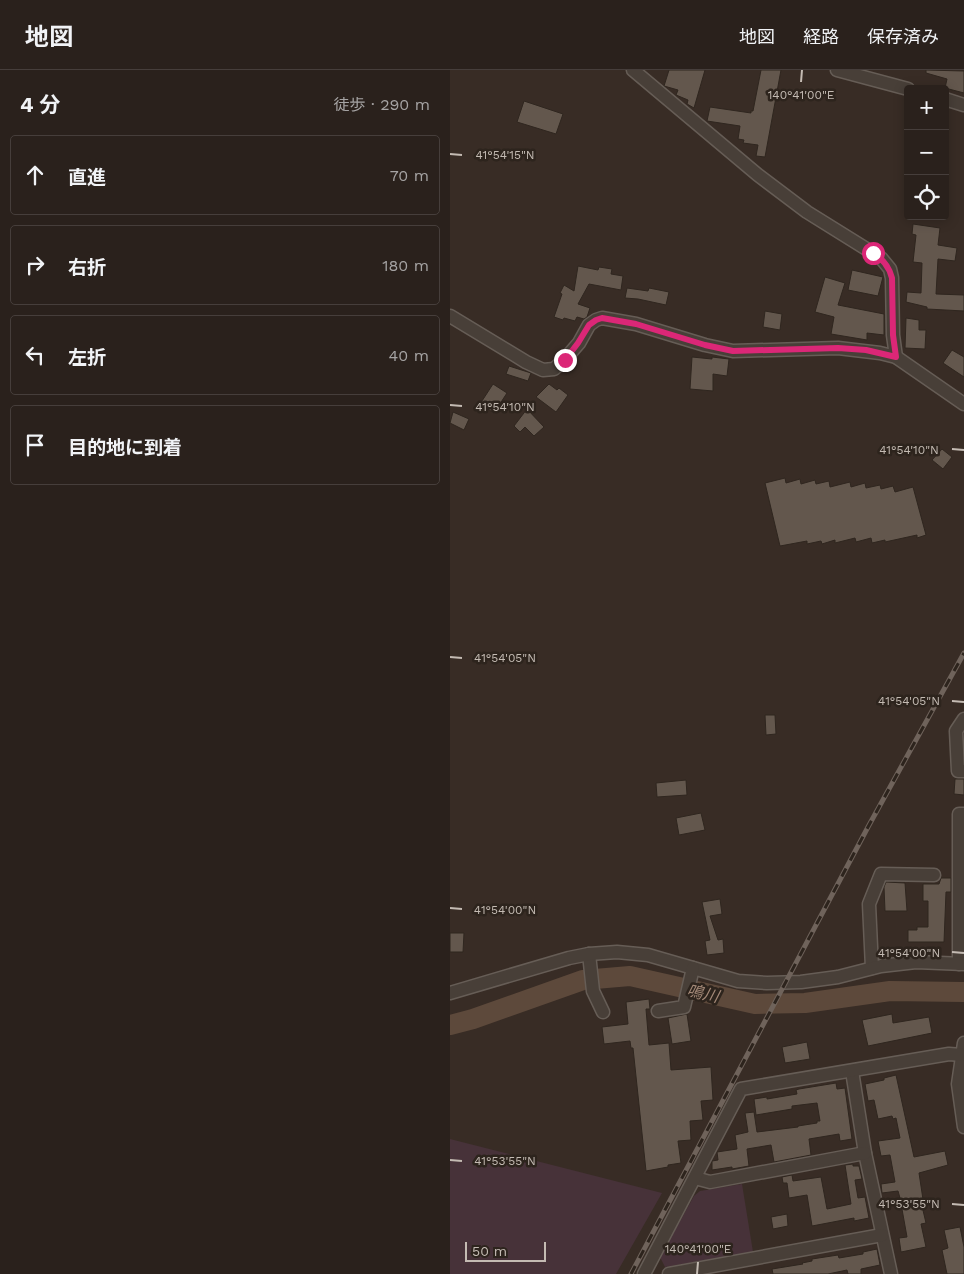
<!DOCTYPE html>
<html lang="ja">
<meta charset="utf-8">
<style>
:root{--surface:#2a211c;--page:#362e29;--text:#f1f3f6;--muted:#a5a3a3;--line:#463e3b}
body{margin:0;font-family:"Work Sans","Noto Sans JP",sans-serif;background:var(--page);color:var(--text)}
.controls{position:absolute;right:15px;top:15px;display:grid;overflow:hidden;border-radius:5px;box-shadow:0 2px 12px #0003}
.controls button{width:45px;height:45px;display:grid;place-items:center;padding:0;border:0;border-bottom:1px solid var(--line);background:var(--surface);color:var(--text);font:25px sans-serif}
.scale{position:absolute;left:15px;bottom:12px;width:81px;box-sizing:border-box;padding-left:5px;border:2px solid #c4bbb3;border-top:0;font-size:14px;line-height:18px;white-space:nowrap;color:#c4bbb3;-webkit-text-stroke:4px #2d241d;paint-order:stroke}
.stop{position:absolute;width:15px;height:15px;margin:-11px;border:4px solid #db2777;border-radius:50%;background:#fff}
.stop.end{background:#db2777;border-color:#fff;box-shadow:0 1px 5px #0008}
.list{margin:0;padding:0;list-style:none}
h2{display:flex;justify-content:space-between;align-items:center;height:65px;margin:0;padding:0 20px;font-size:21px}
h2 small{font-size:16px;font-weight:400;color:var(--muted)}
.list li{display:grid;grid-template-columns:32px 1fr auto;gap:15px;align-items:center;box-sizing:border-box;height:80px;margin:0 10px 10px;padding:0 10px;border:1px solid var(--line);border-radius:5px}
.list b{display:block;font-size:19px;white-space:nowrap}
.list em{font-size:16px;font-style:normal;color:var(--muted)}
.icon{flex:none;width:28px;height:28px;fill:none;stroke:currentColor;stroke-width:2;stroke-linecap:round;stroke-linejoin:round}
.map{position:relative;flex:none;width:514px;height:1204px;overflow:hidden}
header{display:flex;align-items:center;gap:30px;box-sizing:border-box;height:70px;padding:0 25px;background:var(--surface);border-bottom:1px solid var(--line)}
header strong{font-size:24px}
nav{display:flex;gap:28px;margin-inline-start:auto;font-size:18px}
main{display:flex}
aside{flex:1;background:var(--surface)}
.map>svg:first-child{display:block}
.green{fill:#473239}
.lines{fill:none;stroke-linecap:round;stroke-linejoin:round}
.river{stroke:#5d493b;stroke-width:20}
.building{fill:#63574d;stroke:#2f261f}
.minor-casing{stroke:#665d56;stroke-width:15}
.minor{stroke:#483f38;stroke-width:12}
.rail-casing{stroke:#6f635b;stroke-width:5}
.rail{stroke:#2d241d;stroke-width:3;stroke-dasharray:9;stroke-linecap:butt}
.route{stroke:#db2777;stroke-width:6}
.ticks{fill:none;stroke:#c4bbb3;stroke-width:2}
.labels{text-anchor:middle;stroke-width:5;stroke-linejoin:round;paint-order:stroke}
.water-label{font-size:16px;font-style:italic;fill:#a48978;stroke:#2d241d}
.ticks-label{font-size:12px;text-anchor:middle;fill:#c4bbb3;stroke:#2d241d;stroke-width:5;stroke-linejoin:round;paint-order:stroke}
</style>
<header>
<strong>地図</strong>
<nav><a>地図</a><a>経路</a><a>保存済み</a></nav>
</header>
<main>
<aside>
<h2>4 分<small>徒歩 · 290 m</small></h2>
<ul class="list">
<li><svg class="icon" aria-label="ahead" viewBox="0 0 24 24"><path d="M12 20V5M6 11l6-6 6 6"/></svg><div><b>直進</b></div><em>70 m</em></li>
<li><svg class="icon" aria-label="right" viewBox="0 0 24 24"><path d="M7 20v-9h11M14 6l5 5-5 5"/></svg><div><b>右折</b></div><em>180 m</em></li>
<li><svg class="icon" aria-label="left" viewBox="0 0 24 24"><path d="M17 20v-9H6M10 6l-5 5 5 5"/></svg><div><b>左折</b></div><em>40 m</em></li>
<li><svg class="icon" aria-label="arrive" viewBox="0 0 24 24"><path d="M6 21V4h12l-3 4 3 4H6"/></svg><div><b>目的地に到着</b></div></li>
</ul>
</aside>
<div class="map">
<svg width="514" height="1204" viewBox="0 0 514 1204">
<rect width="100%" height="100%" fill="#382c25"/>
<g class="green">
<path d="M 0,1069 L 212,1123 L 166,1204 L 0,1204 Z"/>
<path d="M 292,1114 L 303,1182 L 215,1197 L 210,1187 L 244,1126 L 250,1121 Z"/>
</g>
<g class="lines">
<path class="river" d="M 0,955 L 23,949 L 133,910 L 180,906 L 305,934 L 355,933 L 440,921 L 514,922"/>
</g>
<g class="building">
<path d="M 219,0 L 255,0 L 244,38 L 237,34 L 238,30 L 226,25 L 228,20 L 214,16 Z"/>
<path d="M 311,0 L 331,0 L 315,87 L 306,86 L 308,75 L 293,73 L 294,70 L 288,69 L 290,56 L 257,51 L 260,37 L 301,43 L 301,41 L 303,41 Z"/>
<path d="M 476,0 L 514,1 L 514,23 L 495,18 L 497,9 L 476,3 Z"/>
<path d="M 74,31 L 113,44 L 106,64 L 67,52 Z"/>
<path d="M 463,154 L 490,158 L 488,175 L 507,178 L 505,191 L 488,189 L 486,224 L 514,225 L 514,241 L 477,239 L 477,237 L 456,232 L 457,222 L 471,223 L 472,193 L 463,192 L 466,165 L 462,164 Z"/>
<path d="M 128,196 L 148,200 L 149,197 L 162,199 L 161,204 L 173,206 L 171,220 L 139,214 L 128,234 L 140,238 L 137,247 L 134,249 L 127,247 L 125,251 L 114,248 L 113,250 L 104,247 L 112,224 L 110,223 L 114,215 L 124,221 Z"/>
<path d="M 402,200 L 433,207 L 428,226 L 398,220 Z"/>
<path d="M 375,207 L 395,213 L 388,235 L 434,244 L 434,265 L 417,263 L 417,270 L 381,264 L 384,247 L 365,242 Z"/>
<path d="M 177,218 L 198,221 L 199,218 L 219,222 L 216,235 L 188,229 L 175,228 Z"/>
<path d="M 315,241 L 332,244 L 330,260 L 313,257 Z"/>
<path d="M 456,248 L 469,250 L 469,260 L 476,260 L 475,279 L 455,278 Z"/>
<path d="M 502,280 L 514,287 L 514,307 L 493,293 Z"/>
<path d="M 242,287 L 262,289 L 262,287 L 279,289 L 277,306 L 263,304 L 263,321 L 240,319 Z"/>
<path d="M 59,296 L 81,303 L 78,311 L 56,304 Z"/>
<path d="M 43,314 L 57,323 L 44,343 L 30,334 Z"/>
<path d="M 99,314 L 107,320 L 109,318 L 118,325 L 106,342 L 86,327 Z"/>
<path d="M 77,339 L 94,357 L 84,366 L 75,357 L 70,362 L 64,356 Z"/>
<path d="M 3,342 L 19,349 L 14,360 L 0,353 Z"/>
<path d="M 492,379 L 502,387 L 493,399 L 482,390 Z"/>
<path d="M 335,408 L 336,413 L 350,409 L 351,414 L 365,410 L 366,414 L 379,411 L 380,417 L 400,412 L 401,417 L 415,413 L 416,418 L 430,415 L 431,419 L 443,416 L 445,422 L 463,417 L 476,465 L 467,468 L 467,465 L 435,472 L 435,470 L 422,473 L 421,468 L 406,472 L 405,468 L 385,473 L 385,470 L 372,474 L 371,471 L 357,474 L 357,471 L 330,476 L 315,413 Z"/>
<path d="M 315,645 L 325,645 L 326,664 L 316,665 Z"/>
<path d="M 505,709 L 514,709 L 514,725 L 504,724 Z"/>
<path d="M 236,710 L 237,725 L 207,727 L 206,713 Z"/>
<path d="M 251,743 L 255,760 L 229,765 L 226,748 Z"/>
<path d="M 491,808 L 501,808 L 501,822 L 496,822 L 494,872 L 458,872 L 458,860 L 467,860 L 467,857 L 478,857 L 478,831 L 473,831 L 473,814 L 489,814 Z"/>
<path d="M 436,812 L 455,813 L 457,841 L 435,841 L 434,817 Z"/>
<path d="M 270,829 L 272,844 L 260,846 L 268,870 L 273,869 L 274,883 L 257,885 L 255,871 L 260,870 L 252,832 Z"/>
<path d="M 0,863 L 14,863 L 13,882 L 0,882 Z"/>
<path d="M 199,929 L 200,939 L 196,939 L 199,975 L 219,973 L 221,1000 L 261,997 L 263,1030 L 251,1031 L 253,1050 L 240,1051 L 241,1070 L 228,1071 L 231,1093 L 218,1095 L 218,1097 L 196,1101 L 183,978 L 181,978 L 180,971 L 154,974 L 152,957 L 178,954 L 176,932 Z"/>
<path d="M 237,944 L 241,971 L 222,974 L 218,948 Z"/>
<path d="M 442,944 L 443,953 L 479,947 L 482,963 L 418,976 L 412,950 Z"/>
<path d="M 357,972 L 360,989 L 335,993 L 332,977 Z"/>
<path d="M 446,1005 L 464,1087 L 495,1081 L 498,1095 L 469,1103 L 474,1136 L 472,1136 L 476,1153 L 471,1154 L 476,1177 L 451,1182 L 449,1168 L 457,1167 L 450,1128 L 448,1121 L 432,1123 L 431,1114 L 445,1112 L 440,1085 L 431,1086 L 428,1071 L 450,1068 L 446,1048 L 443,1049 L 442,1046 L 428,1049 L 424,1030 L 418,1031 L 415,1014 L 434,1010 L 434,1008 Z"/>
<path d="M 386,1013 L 387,1019 L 395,1018 L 402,1069 L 390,1071 L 389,1064 L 359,1069 L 361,1085 L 324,1092 L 321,1075 L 297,1079 L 299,1096 L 282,1099 L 282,1097 L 262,1100 L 262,1091 L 268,1090 L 267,1082 L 287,1079 L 285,1065 L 298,1062 L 295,1043 L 304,1042 L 307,1062 L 348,1057 L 348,1056 L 367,1053 L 367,1051 L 370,1051 L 367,1033 L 342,1036 L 342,1039 L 306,1045 L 304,1029 L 317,1027 L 317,1029 L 347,1024 L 346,1020 L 349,1019 Z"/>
<path d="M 403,1094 L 403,1096 L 409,1096 L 412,1109 L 405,1110 L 408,1128 L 415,1127 L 419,1148 L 404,1151 L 404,1148 L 362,1156 L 357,1125 L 339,1128 L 337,1113 L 333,1113 L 332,1107 L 342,1105 L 343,1111 L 371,1107 L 377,1139 L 401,1134 L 395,1095 Z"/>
<path d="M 337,1144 L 338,1156 L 323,1159 L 321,1147 Z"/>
<path d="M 510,1157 L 514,1177 L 514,1204 L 497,1204 L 492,1180 L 498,1178 L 494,1160 Z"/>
<path d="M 427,1179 L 430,1195 L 411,1199 L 411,1204 L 398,1204 L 397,1200 L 378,1204 L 323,1204 L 322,1199 L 353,1194 L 352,1193 L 362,1191 L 362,1189 L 388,1185 L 389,1188 L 413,1184 L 413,1182 Z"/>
</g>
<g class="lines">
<g class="minor-casing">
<g id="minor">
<path d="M 183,0 L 308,105 L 357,142 L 431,188 L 440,199 L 442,208 L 443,265 L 446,287"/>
<path d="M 387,0 L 458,19"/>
<path d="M 495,29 L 514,35"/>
<path d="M 0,246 L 76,292 L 93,300 L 104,299 L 115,289 L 129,273 L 139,255 L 146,250 L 152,248 L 186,254 L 255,275 L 283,281 L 388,278 L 430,283 L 446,287 L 514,334"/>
<path d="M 514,649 L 506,661 L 508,701 L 514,701"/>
<path d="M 139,884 L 143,921 L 153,942"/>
<path d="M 509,894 L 509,744 L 514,744"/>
<path d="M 422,898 L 419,834 L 431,804 L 484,805"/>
<path d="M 0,923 L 119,888 L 139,884 L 167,882 L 198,885 L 288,911 L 317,913 L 351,912 L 388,907 L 431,896 L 466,892 L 514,894"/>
<path d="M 208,941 L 234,937 L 243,898"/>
<path d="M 514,973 L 508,1014 L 514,1057"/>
<path d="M 402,1001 L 415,1083 L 441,1204"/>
<path d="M 245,1108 L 260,1112 L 415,1083"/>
<path d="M 194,1204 L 291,1019 L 499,984 L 512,985"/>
<path d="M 219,1204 L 432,1165"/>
</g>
</g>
<use href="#minor" class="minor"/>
<g class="rail-casing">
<path id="rail" d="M 181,1204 L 418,757 L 514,583"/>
</g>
<use href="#rail" class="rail"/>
</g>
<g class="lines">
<path class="route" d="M 115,290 L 128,273 L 139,255 L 146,250 L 152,248 L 186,254 L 255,275 L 283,281 L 388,278 L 416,280 L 446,287 L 443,265 L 442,208 C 439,196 433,189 423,183"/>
</g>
<path class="ticks" d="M 351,12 L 352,0M 0,84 L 12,85M 0,335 L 12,336M 502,379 L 514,380M 0,587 L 12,588M 502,631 L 514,632M 0,838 L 12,839M 502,882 L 514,883M 0,1090 L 12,1091M 502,1134 L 514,1135M 247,1204 L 248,1192"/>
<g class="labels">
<g class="water-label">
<text transform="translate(253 923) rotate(13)" y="6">鳴川</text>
</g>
</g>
<g class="ticks-label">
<text x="351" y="29">140°41'00"E</text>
<text x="55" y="89">41°54'15"N</text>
<text x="55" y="341">41°54'10"N</text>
<text x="459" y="384">41°54'10"N</text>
<text x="55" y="592">41°54'05"N</text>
<text x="459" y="635">41°54'05"N</text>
<text x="55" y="844">41°54'00"N</text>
<text x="459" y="887">41°54'00"N</text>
<text x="55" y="1095">41°53'55"N</text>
<text x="459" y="1138">41°53'55"N</text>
<text x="248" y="1183">140°41'00"E</text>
</g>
</svg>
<div class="controls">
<button>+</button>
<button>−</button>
<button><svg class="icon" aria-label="locate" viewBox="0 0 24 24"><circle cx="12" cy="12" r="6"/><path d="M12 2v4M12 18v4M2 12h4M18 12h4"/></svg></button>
</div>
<div class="scale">50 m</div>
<div class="stop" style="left:423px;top:183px"></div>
<div class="stop end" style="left:115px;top:290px"></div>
</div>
</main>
